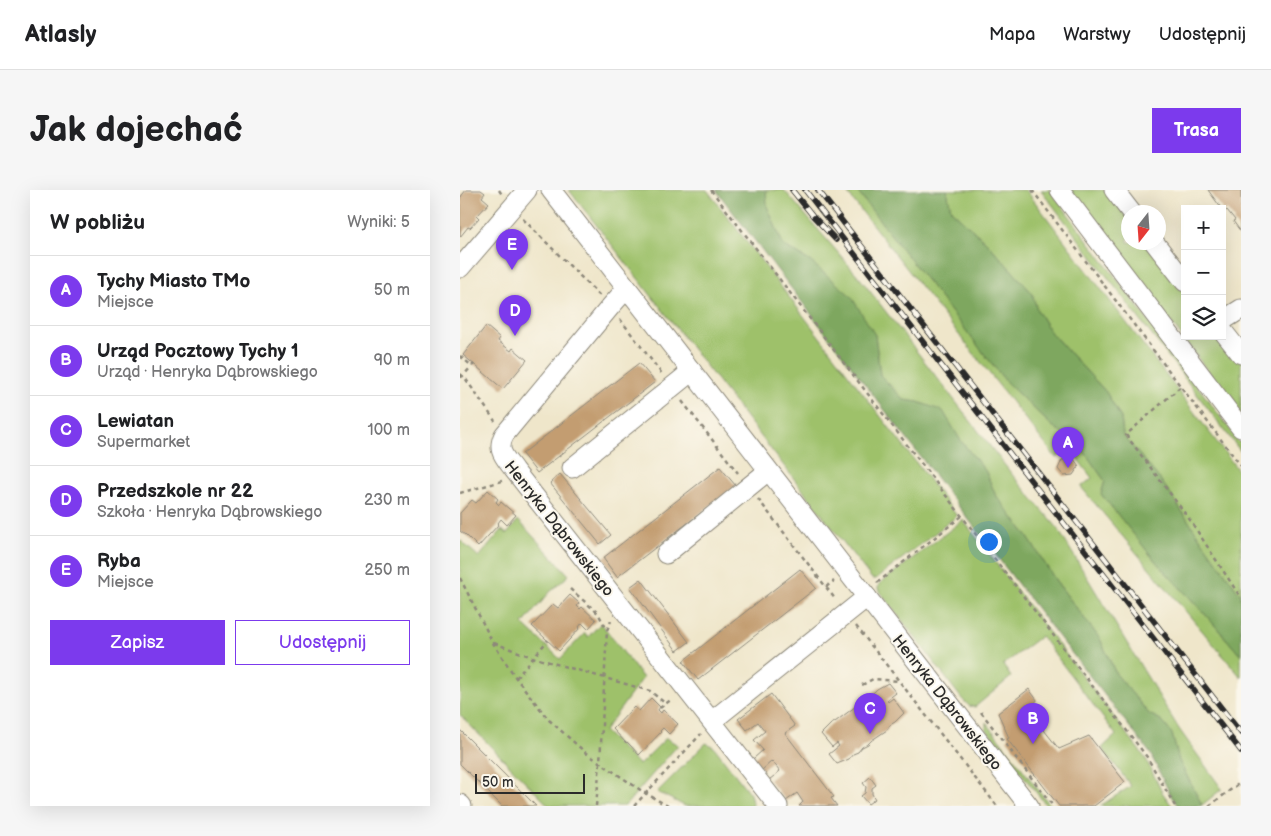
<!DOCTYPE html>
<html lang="pl">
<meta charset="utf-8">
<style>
:root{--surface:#fff;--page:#f6f6f6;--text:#202124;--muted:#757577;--line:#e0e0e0;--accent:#7c3aed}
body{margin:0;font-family:"Balsamiq Sans",sans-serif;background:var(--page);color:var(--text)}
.controls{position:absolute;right:15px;top:15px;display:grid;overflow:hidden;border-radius:0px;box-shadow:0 5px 20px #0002}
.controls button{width:45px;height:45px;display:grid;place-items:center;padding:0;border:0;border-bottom:1px solid var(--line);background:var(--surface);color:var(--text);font:25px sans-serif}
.compass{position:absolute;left:661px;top:15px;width:45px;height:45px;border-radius:50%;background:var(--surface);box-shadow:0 5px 20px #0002;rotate:197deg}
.scale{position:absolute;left:15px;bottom:12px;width:110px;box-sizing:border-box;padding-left:5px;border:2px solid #2b2b2b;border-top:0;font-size:14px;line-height:18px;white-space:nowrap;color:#2b2b2b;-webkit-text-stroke:4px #fbf7ec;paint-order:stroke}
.you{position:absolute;left:528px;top:351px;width:18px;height:18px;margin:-12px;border:4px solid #fff;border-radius:50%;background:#1a73e8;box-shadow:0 0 0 8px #1a73e833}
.badge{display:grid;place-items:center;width:32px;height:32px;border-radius:50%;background:var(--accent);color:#fff;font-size:16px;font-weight:700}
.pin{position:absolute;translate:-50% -41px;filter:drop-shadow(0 1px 2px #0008)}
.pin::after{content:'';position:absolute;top:26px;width:18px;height:15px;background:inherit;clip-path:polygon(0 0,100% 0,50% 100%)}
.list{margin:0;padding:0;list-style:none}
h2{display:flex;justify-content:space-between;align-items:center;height:65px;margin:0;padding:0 20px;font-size:21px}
h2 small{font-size:16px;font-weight:400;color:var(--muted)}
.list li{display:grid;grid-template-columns:32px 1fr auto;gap:15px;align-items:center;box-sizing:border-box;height:70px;padding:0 20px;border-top:1px solid var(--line)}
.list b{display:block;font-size:19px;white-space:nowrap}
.list p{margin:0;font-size:16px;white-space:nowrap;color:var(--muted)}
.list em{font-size:16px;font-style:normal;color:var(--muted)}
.actions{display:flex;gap:10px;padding:15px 20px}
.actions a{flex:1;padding:11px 0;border:1px solid var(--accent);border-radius:0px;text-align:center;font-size:18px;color:var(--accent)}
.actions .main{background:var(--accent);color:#fff}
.icon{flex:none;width:28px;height:28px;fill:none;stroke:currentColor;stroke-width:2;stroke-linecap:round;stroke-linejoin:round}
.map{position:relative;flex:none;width:781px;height:616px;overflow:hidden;border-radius:0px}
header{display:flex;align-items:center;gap:30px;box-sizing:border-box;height:70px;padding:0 25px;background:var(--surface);border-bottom:1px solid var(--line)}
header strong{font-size:24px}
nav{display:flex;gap:28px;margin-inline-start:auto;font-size:18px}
.intro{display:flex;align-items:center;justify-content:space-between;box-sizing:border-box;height:120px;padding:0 30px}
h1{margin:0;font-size:35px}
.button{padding:12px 22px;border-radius:0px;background:var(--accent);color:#fff;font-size:18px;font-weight:700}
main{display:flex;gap:30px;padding:0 30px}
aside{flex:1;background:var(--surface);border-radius:0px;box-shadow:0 5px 20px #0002}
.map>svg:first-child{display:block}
.green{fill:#9ec16b;stroke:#64764b}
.forest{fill:#7ea75f;stroke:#546945}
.building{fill:#c39d71}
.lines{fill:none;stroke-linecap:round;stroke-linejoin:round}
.minor-casing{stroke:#8d887a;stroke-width:21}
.path{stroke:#8d887a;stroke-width:2.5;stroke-dasharray:4 4;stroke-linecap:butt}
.minor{stroke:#fff;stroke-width:19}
.rail-casing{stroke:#2b2b2b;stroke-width:5.5}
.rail{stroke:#fbf7ec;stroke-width:4;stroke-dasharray:11;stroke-linecap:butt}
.labels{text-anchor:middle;stroke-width:4;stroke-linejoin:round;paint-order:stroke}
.street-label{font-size:16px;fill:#2b2b2b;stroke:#fbf7ec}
</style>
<header>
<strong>Atlasly</strong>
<nav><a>Mapa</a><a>Warstwy</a><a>Udostępnij</a></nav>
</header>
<div class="intro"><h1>Jak dojechać</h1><a class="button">Trasa</a></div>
<main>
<aside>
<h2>W pobliżu<small>Wyniki: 5</small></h2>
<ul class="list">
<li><span class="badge">A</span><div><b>Tychy Miasto TMo</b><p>Miejsce</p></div><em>50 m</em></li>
<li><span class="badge">B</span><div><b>Urząd Pocztowy Tychy 1</b><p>Urząd · Henryka Dąbrowskiego</p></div><em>90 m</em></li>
<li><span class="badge">C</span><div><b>Lewiatan</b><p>Supermarket</p></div><em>100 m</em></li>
<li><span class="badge">D</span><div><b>Przedszkole nr 22</b><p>Szkoła · Henryka Dąbrowskiego</p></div><em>230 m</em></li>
<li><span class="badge">E</span><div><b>Ryba</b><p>Miejsce</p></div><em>250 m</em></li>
</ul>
<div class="actions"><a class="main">Zapisz</a><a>Udostępnij</a></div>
</aside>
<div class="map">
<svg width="781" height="616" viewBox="0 0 781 616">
<rect width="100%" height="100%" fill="#fbf7ec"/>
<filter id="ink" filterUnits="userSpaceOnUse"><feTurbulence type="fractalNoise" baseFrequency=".02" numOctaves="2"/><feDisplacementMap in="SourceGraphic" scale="10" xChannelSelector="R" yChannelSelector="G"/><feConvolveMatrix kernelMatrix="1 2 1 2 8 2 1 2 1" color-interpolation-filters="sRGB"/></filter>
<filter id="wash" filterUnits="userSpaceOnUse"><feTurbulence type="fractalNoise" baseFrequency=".0096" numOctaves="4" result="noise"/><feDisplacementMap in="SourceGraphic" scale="20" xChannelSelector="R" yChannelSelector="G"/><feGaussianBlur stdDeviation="1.12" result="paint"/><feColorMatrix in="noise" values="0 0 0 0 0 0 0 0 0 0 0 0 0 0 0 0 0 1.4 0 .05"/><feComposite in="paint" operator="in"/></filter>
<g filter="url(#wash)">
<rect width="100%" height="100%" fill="#efe6ca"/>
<g class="green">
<path d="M 109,0 L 247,0 L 497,326 L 416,389 L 412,389 Z"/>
<path d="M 306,0 L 324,0 L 399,87 L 554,287 L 596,336 L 719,539 L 762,599 L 742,615 L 719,571 L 712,544 L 701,530 L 689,524 L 656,484 L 640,449 L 596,391 L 567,346 L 535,304 L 526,282 L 501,251 L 483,222 L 458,212 L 444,210 L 420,185 L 415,145 L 351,72 L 323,55 L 307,16 Z"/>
<path d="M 385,0 L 396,0 L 547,193 L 590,234 L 623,260 L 645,291 L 641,304 L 697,373 L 745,424 L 781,466 L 781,487 L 621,297 L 632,288 L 610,259 L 596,268 Z"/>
<path d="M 487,0 L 566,0 L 781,284 L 781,405 L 742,351 L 702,292 L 663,245 L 661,228 L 646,202 L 591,143 L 577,120 L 572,103 L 529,55 L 491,20 Z"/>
<path d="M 581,0 L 590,0 L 781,254 L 781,262 Z"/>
<path d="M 611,0 L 647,0 L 668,28 L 668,52 L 688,53 L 725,100 L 725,146 L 761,146 L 781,172 L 781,225 Z"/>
<path d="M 58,330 L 109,385 L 89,403 L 63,434 L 100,469 L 125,443 L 128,447 L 141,433 L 183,488 L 144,541 L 179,575 L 206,548 L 218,555 L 165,616 L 89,616 L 0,525 L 0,350 L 19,367 L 42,340 L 47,344 Z"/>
<path d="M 503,330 L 686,569 L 702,602 L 712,616 L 640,616 L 671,596 L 642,558 L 656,545 L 581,446 L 543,475 L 551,487 L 515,517 L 509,516 L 502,509 L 418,399 L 419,394 Z"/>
<path d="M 526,532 L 591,616 L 587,616 L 526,539 Z"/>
<path d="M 246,553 L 254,557 L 290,604 L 293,616 L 225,616 L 197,602 Z"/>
</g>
<g class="forest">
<path d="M 256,0 L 306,0 L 307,16 L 323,55 L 351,72 L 391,106 L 415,145 L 420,185 L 444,210 L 458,212 L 483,221 L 501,251 L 526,282 L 535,304 L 567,346 L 596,391 L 640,449 L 656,484 L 689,524 L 701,530 L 712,544 L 719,571 L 742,615 L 740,616 L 718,616 L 711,606 L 690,563 L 581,424 Z"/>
<path d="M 396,0 L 487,0 L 491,20 L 529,55 L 572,103 L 577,120 L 591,143 L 646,202 L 661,228 L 663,245 L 702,292 L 742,351 L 781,405 L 781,466 L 745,424 L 697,373 L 641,304 L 645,291 L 623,260 L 590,234 L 547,193 Z"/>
</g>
<g id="blocks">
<g class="building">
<path d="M 6,0 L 21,0 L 25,3 L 22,7 L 29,13 L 17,26 L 19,28 L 10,38 L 8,37 L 0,47 L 0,8 Z"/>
<path d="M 748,0 L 781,0 L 781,42 L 773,31 L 775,30 L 767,20 L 764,22 Z"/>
<path d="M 26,136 L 40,148 L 38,151 L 51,161 L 53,158 L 67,170 L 43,199 L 3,165 Z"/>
<path d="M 179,173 L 195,192 L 77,283 L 62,264 Z"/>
<path d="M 613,268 L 619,276 L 613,285 L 604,286 L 598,279 L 602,270 Z"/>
<path d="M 260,277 L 276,296 L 157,387 L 143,368 Z"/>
<path d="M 100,284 L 151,345 L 140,354 L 90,293 Z"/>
<path d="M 28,300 L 38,309 L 36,312 L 39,315 L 41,312 L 56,325 L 47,335 L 41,329 L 38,333 L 39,334 L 18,357 L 5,344 L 5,345 L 0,341 L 0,323 L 12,310 L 16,313 Z"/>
<path d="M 340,379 L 356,398 L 238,490 L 223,471 Z"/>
<path d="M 181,389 L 229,452 L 217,461 L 170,397 Z"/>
<path d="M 110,405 L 119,413 L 117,416 L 120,419 L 122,417 L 136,430 L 128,439 L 122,433 L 119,437 L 120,438 L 99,461 L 72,436 L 93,414 L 98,418 Z"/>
<path d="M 428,493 L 436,503 L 427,510 L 428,512 L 433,508 L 444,523 L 435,532 L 430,535 L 427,540 L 412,550 L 408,554 L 402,557 L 398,562 L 393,564 L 389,569 L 377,574 L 369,564 L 379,556 L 377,553 L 372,557 L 361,544 L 371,534 L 375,532 L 412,504 L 417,499 Z"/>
<path d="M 569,499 L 577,510 L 569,521 L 599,559 L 629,546 L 665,592 L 634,616 L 599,616 L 547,549 L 549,548 L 538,523 Z"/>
<path d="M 311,504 L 335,536 L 325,543 L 374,607 L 371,608 L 377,616 L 339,616 L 343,612 L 337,603 L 326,611 L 309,590 L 320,581 L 312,571 L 302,580 L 293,569 L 303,560 L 294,550 L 305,541 L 298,532 L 287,540 L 278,529 Z"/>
<path d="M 191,508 L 200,517 L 198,520 L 201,523 L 203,520 L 218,534 L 209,544 L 203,538 L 200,541 L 201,542 L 179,565 L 170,555 L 167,552 L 166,553 L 153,539 L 174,517 L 179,521 Z"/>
<path d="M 0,540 L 76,616 L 42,616 L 0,574 Z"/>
<path d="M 410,587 L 416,595 L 412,598 L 412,604 L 415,609 L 408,614 L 401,606 L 405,603 L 406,597 L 403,593 Z"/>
</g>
</g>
</g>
<g filter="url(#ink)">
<use href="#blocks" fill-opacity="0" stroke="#8d887a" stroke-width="1"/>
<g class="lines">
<g class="minor-casing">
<g id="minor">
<path d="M 91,0 L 569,616"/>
<path d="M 600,0 L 781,238"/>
<path d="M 654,0 L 671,22"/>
<path d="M 694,52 L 725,92"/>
<path d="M 0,78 L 67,0"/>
<path d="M 167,98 L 151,116 L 44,245 C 36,261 45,267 54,280 L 318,616"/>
<path d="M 762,131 L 781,119"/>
<path d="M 762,140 L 781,164"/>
<path d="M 112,278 L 232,181"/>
<path d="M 206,364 L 308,281"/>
<path d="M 252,531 L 407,407"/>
<path d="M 0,614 L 2,616"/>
</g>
</g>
<g class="path">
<path d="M 39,0 L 43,6"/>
<path d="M 251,0 L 687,567 L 715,616"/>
<path d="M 572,0 L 781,276"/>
<path d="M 63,29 L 140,106"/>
<path d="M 160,129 L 202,184"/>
<path d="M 0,166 L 12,176 L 14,174"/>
<path d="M 0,184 L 5,188 L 35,231"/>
<path d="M 0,187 L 3,186 L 12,176"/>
<path d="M 720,197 L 666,245 L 730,330 L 781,408"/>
<path d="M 222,211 L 278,283"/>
<path d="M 0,303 L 42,291"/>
<path d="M 298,309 L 376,410"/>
<path d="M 0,388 L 33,453 L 56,488 L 89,530 L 126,563 L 185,603 L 208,616"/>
<path d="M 417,393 L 502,326"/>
<path d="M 366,397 L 374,391"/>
<path d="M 110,399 L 138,423 L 147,440"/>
<path d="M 396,436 L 537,616"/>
<path d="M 34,453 L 72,467 L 190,501 L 206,514"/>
<path d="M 56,488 L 88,450"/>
<path d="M 402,495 L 413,489 L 439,491"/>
<path d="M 200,518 L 212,509"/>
<path d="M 521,522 L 593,616"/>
<path d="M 136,616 L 140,573 L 147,440 L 151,431"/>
<path d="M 174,616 L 241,544"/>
<path d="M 749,616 L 781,592"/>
</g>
<use href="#minor" class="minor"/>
<g class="rail-casing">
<g id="rail">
<path d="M 332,0 L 353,26 L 376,50"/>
<path d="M 345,0 L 781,561"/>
<path d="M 358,0 L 781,543"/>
</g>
</g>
<use href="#rail" class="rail"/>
</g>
</g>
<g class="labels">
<g class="street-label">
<text transform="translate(100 338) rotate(52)" y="6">Henryka Dąbrowskiego</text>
<text transform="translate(488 512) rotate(52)" y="6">Henryka Dąbrowskiego</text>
</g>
</g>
</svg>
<div class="controls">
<button>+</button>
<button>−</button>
<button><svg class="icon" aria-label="layers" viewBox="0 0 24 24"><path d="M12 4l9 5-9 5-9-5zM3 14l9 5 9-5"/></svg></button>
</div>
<svg class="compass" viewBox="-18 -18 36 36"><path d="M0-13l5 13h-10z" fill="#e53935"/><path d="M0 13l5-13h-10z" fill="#757577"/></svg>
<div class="scale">50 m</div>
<div class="you"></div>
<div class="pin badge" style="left:608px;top:278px">A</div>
<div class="pin badge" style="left:573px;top:554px">B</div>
<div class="pin badge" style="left:410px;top:544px">C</div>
<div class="pin badge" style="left:55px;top:146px">D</div>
<div class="pin badge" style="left:52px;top:80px">E</div>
</div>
</main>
